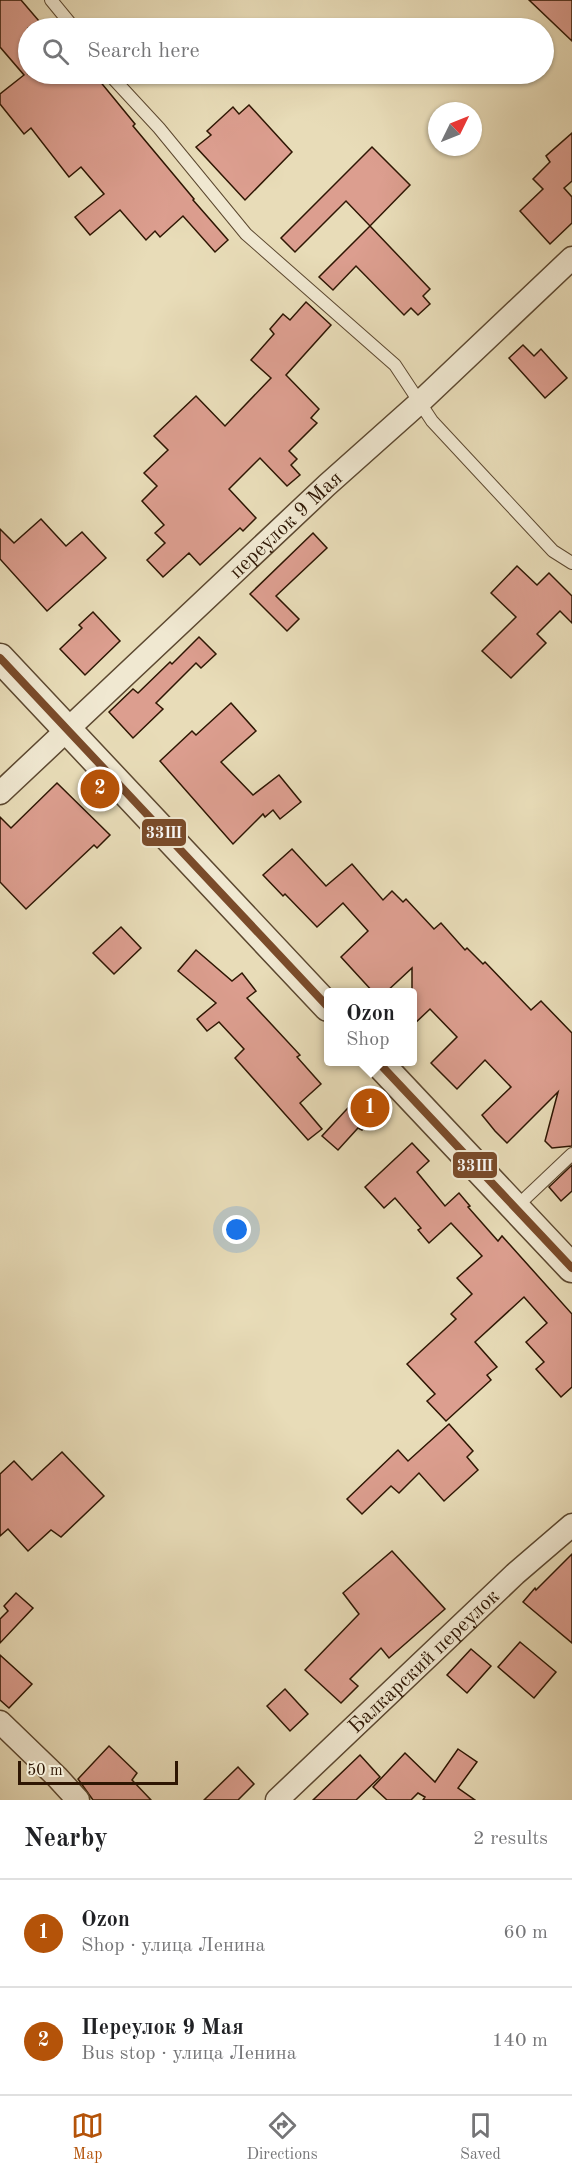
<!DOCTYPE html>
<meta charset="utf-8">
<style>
:root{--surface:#fff;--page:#f2f2f2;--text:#202124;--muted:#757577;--line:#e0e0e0;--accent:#b45309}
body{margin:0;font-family:"Old Standard TT",serif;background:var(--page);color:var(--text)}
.compass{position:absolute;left:428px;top:102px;width:54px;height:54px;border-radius:50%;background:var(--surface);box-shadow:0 2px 4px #0004;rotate:47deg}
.scale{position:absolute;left:18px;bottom:15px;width:160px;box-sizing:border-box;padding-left:6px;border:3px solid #2e1603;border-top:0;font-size:16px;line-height:21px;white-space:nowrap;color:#2e1603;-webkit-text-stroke:4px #f0e8d1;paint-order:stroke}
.you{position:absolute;left:237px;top:1230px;width:21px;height:21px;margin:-15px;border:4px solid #fff;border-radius:50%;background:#1a73e8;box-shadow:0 0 0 9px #1a73e833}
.badge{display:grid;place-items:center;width:39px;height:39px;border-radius:50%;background:var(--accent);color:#fff;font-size:20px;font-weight:700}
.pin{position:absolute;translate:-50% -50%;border:3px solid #fff;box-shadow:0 2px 6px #0006}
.popup{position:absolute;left:324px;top:988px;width:93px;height:78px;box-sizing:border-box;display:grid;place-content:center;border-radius:6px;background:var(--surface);filter:drop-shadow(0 2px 4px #0005);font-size:20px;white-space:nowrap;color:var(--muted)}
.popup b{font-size:22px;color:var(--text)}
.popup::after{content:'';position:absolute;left:50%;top:100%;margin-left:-12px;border:12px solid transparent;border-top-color:var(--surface)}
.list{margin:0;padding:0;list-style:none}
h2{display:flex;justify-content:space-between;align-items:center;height:78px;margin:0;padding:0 24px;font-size:26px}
h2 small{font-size:20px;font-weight:400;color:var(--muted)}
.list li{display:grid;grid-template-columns:39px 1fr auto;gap:18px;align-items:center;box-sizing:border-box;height:108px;padding:0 24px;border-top:2px solid var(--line)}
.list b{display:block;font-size:22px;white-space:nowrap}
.list p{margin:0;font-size:20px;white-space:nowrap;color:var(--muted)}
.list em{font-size:20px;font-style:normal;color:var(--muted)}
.icon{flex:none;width:33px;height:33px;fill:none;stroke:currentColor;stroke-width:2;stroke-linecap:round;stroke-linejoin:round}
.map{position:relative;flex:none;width:572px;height:1800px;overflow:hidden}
.search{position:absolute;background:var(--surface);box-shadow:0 2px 4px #0004;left:18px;right:18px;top:18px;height:66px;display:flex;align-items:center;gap:15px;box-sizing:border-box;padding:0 21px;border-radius:33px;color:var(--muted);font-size:22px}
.sheet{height:294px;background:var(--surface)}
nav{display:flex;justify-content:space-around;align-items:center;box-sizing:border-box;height:84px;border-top:2px solid var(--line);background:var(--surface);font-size:16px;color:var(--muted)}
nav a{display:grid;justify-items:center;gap:3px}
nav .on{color:var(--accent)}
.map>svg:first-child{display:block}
.building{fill:#dc9e8f;stroke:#2e1603;stroke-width:1.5}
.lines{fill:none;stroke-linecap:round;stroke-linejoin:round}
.service-casing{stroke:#5c4830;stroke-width:14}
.minor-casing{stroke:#5c4830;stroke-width:25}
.tertiary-casing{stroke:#5c4830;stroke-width:31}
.service{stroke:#f0e8d1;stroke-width:12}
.minor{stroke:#f0e8d1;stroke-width:22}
.tertiary{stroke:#f0e8d1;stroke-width:28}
.bus-1-casing{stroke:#f0e8d1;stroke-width:12}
.bus-1{stroke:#7a4b2a;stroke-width:8}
.labels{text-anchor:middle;stroke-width:4.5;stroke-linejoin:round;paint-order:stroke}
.street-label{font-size:21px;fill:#2e1603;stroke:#f0e8d1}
.line-badge{stroke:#f0e8d1;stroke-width:2}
.badge-label{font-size:16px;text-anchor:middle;font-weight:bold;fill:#fff}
</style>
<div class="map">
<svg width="572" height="1800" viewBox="0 0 572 1800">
<rect width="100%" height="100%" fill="#e8dcb8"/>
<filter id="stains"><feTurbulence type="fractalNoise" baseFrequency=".00333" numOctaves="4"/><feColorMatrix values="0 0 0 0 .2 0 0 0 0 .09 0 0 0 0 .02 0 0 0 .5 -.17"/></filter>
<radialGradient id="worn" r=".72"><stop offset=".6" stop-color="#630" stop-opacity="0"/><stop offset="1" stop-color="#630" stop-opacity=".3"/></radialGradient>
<g class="building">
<path d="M 0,0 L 21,0 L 45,28 L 28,28 L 28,74 L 94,74 L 135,124 L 133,126 L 194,199 L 193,200 L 228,240 L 215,252 L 183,216 L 160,237 L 155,231 L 146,240 L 120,210 L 90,235 L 75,217 L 104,194 L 81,167 L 69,177 L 31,128 L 24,134 L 0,104 L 0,94 L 24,75 L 0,47 Z"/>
<path d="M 529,0 L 572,0 L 572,41 Z"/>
<path d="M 249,105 L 292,152 L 245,200 L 196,147 L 211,135 L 207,131 L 233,107 L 239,114 Z"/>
<path d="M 572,133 L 572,181 L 564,188 L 572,197 L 572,223 L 550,244 L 520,211 L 543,189 L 533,179 L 550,162 L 546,156 Z"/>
<path d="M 372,147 L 410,185 L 370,226 L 346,201 L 295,252 L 281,238 Z"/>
<path d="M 370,226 L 430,289 L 423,296 L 430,304 L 418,315 L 411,308 L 404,315 L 356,266 L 333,290 L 319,277 Z"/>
<path d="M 306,302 L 331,325 L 286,375 L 319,409 L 311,418 L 317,423 L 289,451 L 297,459 L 291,465 L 300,475 L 287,486 L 260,458 L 229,489 L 256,518 L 243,531 L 240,528 L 200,565 L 189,553 L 163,577 L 147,560 L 165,543 L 155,533 L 164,525 L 142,501 L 157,486 L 144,473 L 168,450 L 154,436 L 196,396 L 225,426 L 271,378 L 251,360 L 274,334 L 270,329 L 283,314 L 290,320 Z"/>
<path d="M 523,345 L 534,356 L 541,349 L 567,378 L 545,398 L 509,358 Z"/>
<path d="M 41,519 L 66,546 L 82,532 L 106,558 L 47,611 L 0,559 L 0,529 L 14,543 Z"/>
<path d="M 313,533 L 327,548 L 276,596 L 299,619 L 287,631 L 250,594 Z"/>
<path d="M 517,566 L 537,585 L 549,573 L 572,596 L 572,623 L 560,611 L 537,634 L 546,643 L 511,678 L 482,651 L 516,617 L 491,593 Z"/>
<path d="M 93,612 L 120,641 L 85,675 L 60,649 L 82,628 L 79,625 Z"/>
<path d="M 199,637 L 216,654 L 201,668 L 196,663 L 156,703 L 163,709 L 133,738 L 109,712 L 133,689 L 138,693 L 170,662 L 172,664 Z"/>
<path d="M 231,703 L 256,731 L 221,762 L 253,795 L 279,775 L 301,802 L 280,819 L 273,810 L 265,817 L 263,814 L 233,844 L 160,761 L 192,731 L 196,735 Z"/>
<path d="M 57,783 L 110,835 L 97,848 L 94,845 L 26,909 L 0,882 L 0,817 L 11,828 Z"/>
<path d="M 292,849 L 326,886 L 352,864 L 383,900 L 392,891 L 403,902 L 406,899 L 434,929 L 441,923 L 465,950 L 467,948 L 483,964 L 485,962 L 531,1010 L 541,1001 L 572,1033 L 572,1146 L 552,1148 L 545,1141 L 558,1092 L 507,1143 L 495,1131 L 482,1115 L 511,1087 L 485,1060 L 457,1089 L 431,1063 L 457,1037 L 430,1009 L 412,1026 L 412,968 L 385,993 L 374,993 L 341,957 L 368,931 L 343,903 L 317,927 L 285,894 L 283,896 L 263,875 Z"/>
<path d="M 121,927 L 141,948 L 114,974 L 93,953 Z"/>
<path d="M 196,950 L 232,981 L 242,973 L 256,991 L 247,998 L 300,1055 L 297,1057 L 321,1084 L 300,1103 L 322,1129 L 308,1140 L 235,1058 L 244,1049 L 219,1022 L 207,1031 L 197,1019 L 216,1003 L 178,971 Z"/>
<path d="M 359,1096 L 378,1113 L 362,1130 L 358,1128 L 338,1150 L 322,1136 Z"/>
<path d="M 412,1143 L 429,1161 L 417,1172 L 445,1206 L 459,1193 L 470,1206 L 468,1207 L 498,1241 L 502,1236 L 572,1314 L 572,1387 L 561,1397 L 536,1369 L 544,1362 L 526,1342 L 547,1323 L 524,1297 L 475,1342 L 497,1367 L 487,1375 L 491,1380 L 446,1421 L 427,1401 L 435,1394 L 407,1364 L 456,1319 L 451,1314 L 472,1294 L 457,1278 L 482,1256 L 451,1223 L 429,1243 L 418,1230 L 421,1228 L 395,1198 L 384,1208 L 365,1187 Z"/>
<path d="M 572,1165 L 572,1191 L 561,1201 L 549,1187 Z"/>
<path d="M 449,1424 L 473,1451 L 467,1457 L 478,1470 L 444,1501 L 419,1473 L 399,1493 L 391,1486 L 362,1514 L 347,1499 L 398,1450 L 408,1461 Z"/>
<path d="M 62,1452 L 104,1496 L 61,1537 L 51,1530 L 28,1551 L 8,1529 L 0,1536 L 0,1474 L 14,1461 L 32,1480 Z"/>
<path d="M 392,1551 L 445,1609 L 389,1658 L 381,1648 L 350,1679 L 358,1686 L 341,1703 L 305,1670 L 359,1614 L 343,1593 Z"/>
<path d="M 572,1554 L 572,1643 L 523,1602 L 535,1588 L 536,1590 Z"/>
<path d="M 16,1593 L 33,1608 L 0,1643 L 0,1619 L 8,1611 L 4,1606 Z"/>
<path d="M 520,1642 L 556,1672 L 534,1698 L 498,1667 Z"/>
<path d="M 471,1649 L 491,1666 L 467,1693 L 447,1675 Z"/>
<path d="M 0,1655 L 32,1684 L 9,1708 L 0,1700 Z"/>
<path d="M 285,1689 L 308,1714 L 290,1731 L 267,1706 Z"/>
<path d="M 109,1746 L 137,1773 L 132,1780 L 151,1800 L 93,1800 L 78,1779 Z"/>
<path d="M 458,1749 L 477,1762 L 458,1788 L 475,1800 L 423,1800 L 425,1797 L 418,1793 L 411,1800 L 387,1800 L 373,1787 L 405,1753 L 435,1782 Z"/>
<path d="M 360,1755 L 380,1777 L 356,1800 L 313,1800 Z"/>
<path d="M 238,1767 L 254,1784 L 238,1800 L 204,1800 Z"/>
</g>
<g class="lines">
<g class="service-casing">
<g id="service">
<path d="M 51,0 L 74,28"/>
<path d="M 109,74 L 159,128 L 246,234 L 395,365 L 432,421 L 553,551 L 572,563"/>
<path d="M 515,1208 L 572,1154"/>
</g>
</g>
<g class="minor-casing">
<g id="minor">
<path id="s1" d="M 0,793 L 327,485 L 419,403 L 572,258"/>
<path d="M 0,1722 L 57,1777 L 78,1800"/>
<path id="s2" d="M 277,1800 L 515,1574 L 572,1525"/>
</g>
</g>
<g class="tertiary-casing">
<g id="tertiary">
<path d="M 0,658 L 328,1007"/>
<path d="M 378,1062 L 572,1268"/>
</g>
</g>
<use href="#service" class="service"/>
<use href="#minor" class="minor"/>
<use href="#tertiary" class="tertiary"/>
<g class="bus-1-casing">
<g id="bus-1">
<path d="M 0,658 L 328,1007"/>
<path d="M 378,1062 L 572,1268"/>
</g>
</g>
<use href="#bus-1" class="bus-1"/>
</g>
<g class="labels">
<g class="street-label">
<text dy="7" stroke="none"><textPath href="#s1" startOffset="392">переулок 9 Мая</textPath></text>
<text dy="7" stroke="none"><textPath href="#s2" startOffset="202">Балкарский переулок</textPath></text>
</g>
</g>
<g class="line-badge">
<rect x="141" y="818" width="46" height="29" rx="6" fill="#7a4b2a"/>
<rect x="452" y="1151" width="46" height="28" rx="6" fill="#7a4b2a"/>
</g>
<g class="badge-label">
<text x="164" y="838">33Ш</text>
<text x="475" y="1171">33Ш</text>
</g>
<rect width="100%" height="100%" filter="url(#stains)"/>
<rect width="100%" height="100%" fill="url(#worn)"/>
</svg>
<svg class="compass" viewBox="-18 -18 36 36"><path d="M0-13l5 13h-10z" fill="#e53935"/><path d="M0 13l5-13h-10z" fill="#757577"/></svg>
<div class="scale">50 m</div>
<div class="you"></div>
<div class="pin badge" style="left:370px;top:1108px">1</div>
<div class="popup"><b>Ozon</b>Shop</div>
<div class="pin badge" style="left:100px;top:789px">2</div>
<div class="search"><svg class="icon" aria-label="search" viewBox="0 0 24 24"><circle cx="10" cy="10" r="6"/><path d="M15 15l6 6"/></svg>Search here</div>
</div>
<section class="sheet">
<h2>Nearby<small>2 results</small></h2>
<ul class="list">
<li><span class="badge">1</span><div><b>Ozon</b><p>Shop · улица Ленина</p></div><em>60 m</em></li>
<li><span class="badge">2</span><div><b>Переулок 9 Мая</b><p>Bus stop · улица Ленина</p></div><em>140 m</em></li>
</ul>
</section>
<nav>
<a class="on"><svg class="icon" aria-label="map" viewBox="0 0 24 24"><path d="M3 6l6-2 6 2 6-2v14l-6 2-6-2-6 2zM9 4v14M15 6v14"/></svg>Map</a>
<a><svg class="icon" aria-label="directions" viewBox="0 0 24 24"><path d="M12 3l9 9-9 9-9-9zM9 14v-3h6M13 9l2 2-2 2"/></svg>Directions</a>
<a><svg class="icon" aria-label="saved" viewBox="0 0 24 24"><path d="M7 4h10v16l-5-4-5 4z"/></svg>Saved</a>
</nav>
